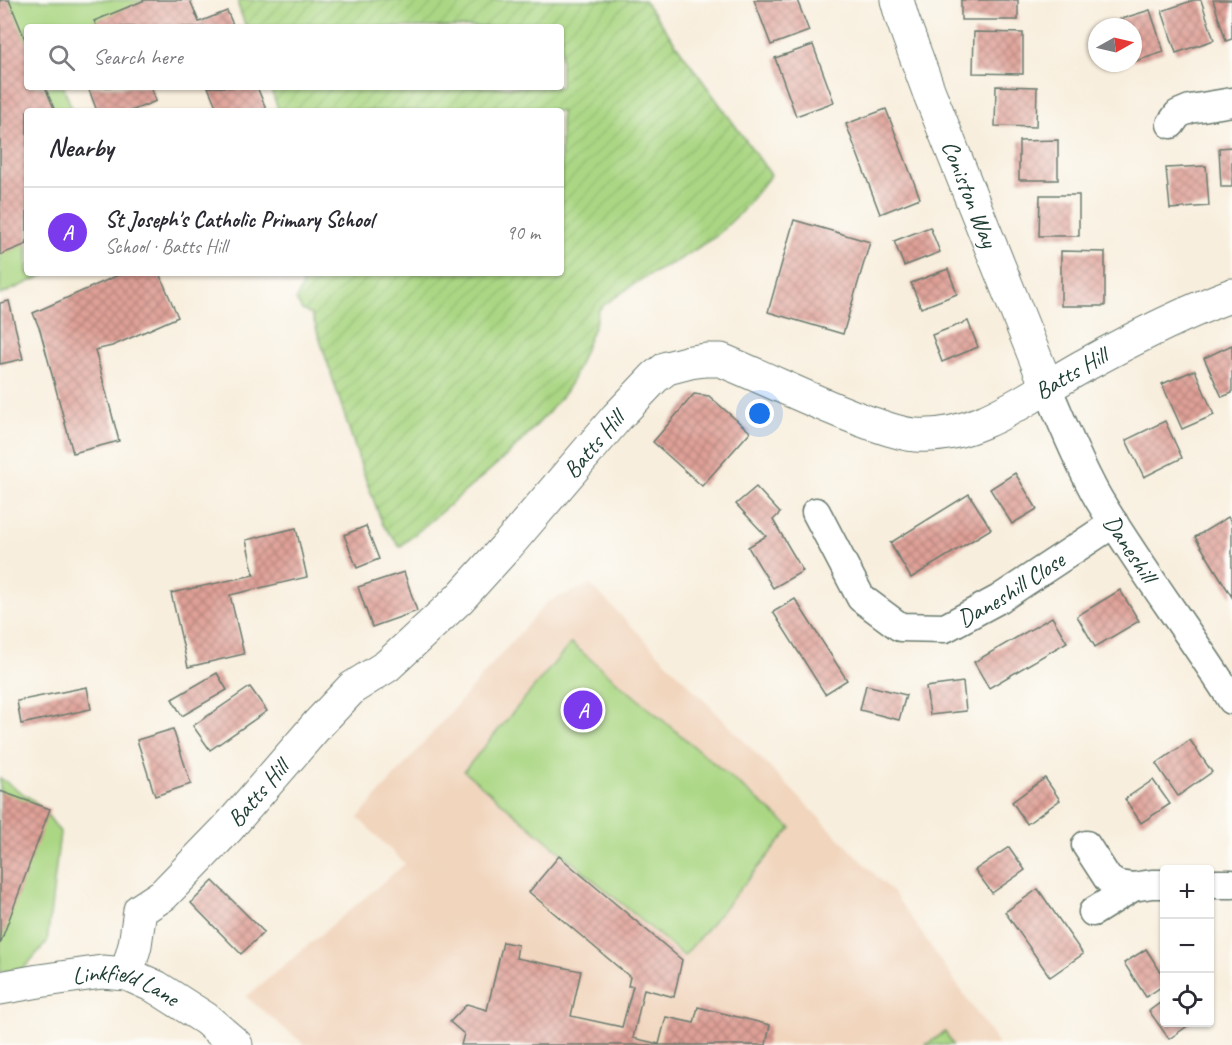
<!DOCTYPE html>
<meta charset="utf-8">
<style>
:root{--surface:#fff;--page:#f2f2f3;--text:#2b2b33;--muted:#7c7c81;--line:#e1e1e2;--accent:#7c3aed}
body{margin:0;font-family:Caveat,sans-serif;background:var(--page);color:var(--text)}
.controls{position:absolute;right:18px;bottom:18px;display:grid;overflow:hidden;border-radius:6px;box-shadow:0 2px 4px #0004}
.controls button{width:54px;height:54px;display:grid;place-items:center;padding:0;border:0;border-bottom:2px solid var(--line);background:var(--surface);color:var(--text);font:30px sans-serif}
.compass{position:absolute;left:1088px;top:18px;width:54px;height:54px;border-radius:50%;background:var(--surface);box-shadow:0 2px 4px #0004;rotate:82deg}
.you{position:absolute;left:760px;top:414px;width:21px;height:21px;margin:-15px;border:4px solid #fff;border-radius:50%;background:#1a73e8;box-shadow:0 0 0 9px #1a73e833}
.badge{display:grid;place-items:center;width:39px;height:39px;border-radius:50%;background:var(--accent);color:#fff;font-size:20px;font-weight:700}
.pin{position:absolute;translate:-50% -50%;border:3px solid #fff;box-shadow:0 2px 6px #0006}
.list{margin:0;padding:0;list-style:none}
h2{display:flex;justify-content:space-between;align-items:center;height:78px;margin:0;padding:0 24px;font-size:26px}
h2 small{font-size:20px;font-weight:400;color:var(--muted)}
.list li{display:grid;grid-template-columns:39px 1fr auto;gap:18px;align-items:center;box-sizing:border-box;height:90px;padding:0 24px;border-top:2px solid var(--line)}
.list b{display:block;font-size:22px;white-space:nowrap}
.list p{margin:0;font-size:20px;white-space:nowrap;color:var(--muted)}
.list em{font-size:20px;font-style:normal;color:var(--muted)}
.icon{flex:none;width:33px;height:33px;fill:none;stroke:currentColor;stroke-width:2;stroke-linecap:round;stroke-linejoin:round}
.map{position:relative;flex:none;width:1232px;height:1045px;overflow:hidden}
.search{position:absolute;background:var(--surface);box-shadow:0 2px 4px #0004;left:24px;top:24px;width:540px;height:66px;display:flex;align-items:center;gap:15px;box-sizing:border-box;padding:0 21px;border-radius:6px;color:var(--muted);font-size:22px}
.panel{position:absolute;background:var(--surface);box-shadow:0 2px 4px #0004;left:24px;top:108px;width:540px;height:168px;border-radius:6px}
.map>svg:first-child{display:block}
.built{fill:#f1d5bd}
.grass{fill:#abd784;stroke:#658a5c;stroke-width:1.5}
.garden{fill:url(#garden-furrows);stroke:#658a5c;stroke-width:1.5}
.building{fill:url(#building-cross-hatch)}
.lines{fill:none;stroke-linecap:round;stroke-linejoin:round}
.minor-casing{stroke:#6b7b6f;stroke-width:31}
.tertiary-casing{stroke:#6b7b6f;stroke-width:35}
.minor{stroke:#fff;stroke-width:28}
.tertiary{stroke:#fff;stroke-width:33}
.labels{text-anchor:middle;stroke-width:4.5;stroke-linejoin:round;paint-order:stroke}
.street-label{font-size:24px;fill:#1f3d34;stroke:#fdfcf7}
</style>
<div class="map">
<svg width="1232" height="1045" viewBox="0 0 1232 1045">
<defs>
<pattern id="garden-furrows" width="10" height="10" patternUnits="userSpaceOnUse" patternTransform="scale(1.5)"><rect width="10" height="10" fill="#abd784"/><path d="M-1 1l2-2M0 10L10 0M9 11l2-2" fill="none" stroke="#93b973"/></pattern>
<pattern id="building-cross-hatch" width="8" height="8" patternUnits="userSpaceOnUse" patternTransform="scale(1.5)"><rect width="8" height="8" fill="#dfa097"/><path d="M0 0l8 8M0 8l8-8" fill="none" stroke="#b4847c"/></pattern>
</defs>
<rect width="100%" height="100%" fill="#fdfcf7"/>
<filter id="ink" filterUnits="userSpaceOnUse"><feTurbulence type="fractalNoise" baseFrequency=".0167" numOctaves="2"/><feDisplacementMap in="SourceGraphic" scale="12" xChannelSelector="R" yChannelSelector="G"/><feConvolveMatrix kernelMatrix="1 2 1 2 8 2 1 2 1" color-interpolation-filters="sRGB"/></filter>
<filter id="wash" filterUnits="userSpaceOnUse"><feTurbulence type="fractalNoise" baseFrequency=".008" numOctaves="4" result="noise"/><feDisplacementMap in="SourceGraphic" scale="24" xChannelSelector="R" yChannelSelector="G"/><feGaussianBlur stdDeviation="1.35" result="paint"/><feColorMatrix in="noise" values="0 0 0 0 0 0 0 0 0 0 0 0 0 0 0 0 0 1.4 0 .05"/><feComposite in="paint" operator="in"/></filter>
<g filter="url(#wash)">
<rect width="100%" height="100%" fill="#f8eedd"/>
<path class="built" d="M 590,584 L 895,895 L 999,1045 L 305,1045 L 246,997 L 405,864 L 358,818 L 547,602 Z"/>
<g class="grass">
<path d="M 0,0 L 150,0 L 88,27 L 27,27 L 27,87 L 65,87 L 64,89 L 73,111 L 27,111 L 27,273 L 49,273 L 0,295 Z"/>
<path d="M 571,643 L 791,828 L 684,956 L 464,771 Z"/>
<path d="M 0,778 L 40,805 L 60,832 L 47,942 L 23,969 L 0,972 Z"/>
<path d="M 945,1032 L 953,1045 L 925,1045 Z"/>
</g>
<path class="garden" d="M 238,0 L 644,0 L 771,175 L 741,212 L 715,237 L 677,261 L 645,277 L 604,305 L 598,311 L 597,319 L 573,379 L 565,392 L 549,412 L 511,452 L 400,547 L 383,525 L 363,472 L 312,315 L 302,310 L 296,300 L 302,287 L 300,273 L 561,273 L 561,111 L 279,111 L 270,87 L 561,87 L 561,27 L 246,27 L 238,5 Z"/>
<g id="blocks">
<g class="building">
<path d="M 0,0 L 9,0 L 27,44 L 27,87 L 45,87 L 55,111 L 27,111 L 27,244 L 0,255 Z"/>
<path d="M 145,0 L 190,0 L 199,22 L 227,11 L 234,27 L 97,27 L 94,21 Z"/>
<path d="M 754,0 L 797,0 L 809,31 L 771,45 Z"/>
<rect x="961" y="0" width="57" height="20"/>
<path d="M 1194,0 L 1201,0 L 1214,40 L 1176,53 L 1162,11 Z"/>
<path d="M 1213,0 L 1232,0 L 1232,39 L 1226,41 Z"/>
<path d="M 1150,10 L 1164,52 L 1133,62 L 1133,27 L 1113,27 L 1111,22 Z"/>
<path d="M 974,32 L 1023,33 L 1023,74 L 973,73 Z"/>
<path d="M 813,45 L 834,102 L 796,116 L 775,58 Z"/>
<path d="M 996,86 L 1037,87 L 1036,127 L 995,126 Z"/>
<path d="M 88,87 L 151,87 L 156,101 L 131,111 L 97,111 Z"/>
<path d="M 208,87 L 257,87 L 267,111 L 218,111 Z"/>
<path d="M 886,109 L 920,198 L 880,214 L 846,124 Z"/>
<path d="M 1058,140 L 1058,180 L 1019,180 L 1019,141 Z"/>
<path d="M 1232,147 L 1232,187 L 1221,187 L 1219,148 Z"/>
<path d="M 1206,166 L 1209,206 L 1170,209 L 1166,168 Z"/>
<path d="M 1040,195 L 1079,195 L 1079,236 L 1039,236 Z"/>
<path d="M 794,220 L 870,242 L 843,334 L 768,312 Z"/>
<path d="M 930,227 L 940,252 L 904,266 L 894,241 Z"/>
<path d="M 1061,251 L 1105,252 L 1105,306 L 1061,306 Z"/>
<path d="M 948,269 L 957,294 L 921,308 L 911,283 Z"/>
<path d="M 123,273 L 159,273 L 178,317 L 112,346 L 95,350 L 119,441 L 73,453 L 40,330 L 33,313 Z"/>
<path d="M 9,301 L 23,359 L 0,364 L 0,303 Z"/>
<path d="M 968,321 L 978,347 L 942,362 L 932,335 Z"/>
<path d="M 1232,345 L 1232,393 L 1222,397 L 1204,358 Z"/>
<path d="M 1195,370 L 1214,415 L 1182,429 L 1162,384 Z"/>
<path d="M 694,394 L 709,396 L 750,432 L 702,486 L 653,442 Z"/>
<path d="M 1165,421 L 1182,458 L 1144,477 L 1126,440 Z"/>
<path d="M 1015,473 L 1037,509 L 1012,524 L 990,489 Z"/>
<path d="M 756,487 L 780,513 L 773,520 L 803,571 L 773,588 L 748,547 L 766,536 L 736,504 Z"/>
<path d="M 969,494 L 991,529 L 911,578 L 890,543 Z"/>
<path d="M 1228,517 L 1232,524 L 1232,597 L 1195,537 Z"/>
<path d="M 366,526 L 379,559 L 357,568 L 344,535 Z"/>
<path d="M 296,528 L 307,577 L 230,595 L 244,654 L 188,667 L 171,593 L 254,575 L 246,540 Z"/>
<path d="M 404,572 L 417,611 L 372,627 L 358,587 Z"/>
<path d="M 1120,590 L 1139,621 L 1095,647 L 1077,616 Z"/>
<path d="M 795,599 L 847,680 L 825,694 L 773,612 Z"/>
<path d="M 1052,617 L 1067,642 L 989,688 L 974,662 Z"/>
<path d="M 217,673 L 227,690 L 182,716 L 172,699 Z"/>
<path d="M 963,682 L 966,711 L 930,715 L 926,687 Z"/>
<path d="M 866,685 L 906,695 L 899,720 L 860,710 Z"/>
<path d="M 87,687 L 91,709 L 21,724 L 17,701 Z"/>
<path d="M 250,687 L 267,711 L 210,750 L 193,726 Z"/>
<path d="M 173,729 L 191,784 L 155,796 L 137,740 Z"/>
<path d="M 1190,740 L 1212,772 L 1178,796 L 1156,764 Z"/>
<path d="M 1045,778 L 1060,800 L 1027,824 L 1012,802 Z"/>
<path d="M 1153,780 L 1170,804 L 1141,823 L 1125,799 Z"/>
<path d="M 0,791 L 50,809 L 0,944 Z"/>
<path d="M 1009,847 L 1025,870 L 992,893 L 975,870 Z"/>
<path d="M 559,856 L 682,960 L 674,997 L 644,989 L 633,1038 L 659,1044 L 666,1017 L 694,1023 L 698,1007 L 770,1025 L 766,1045 L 461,1045 L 464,1034 L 450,1022 L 467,1004 L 487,1010 L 503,942 L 518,945 L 516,958 L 581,971 L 571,1016 L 622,1027 L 633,986 L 628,986 L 630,977 L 529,892 Z"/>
<path d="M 213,881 L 264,932 L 241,954 L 191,903 Z"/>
<path d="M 1038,889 L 1083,954 L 1050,977 L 1005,912 Z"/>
<path d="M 1146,949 L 1164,977 L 1164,985 L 1146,997 L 1124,963 Z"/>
<path d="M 1164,1000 L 1164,1022 L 1193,1022 L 1169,1039 L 1149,1011 Z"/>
</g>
</g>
</g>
<g filter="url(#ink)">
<use href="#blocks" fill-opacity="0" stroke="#6b7b6f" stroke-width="1.5"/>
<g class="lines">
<g class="minor-casing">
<g id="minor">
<path d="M 1171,124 L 1178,114 L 1190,109 L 1232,102"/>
<path id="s1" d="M 1047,387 C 1063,424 1078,463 1098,498 C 1140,568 1189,632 1232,700"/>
<path id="s2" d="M 816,512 L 861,598 L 900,627 L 945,628 L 999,599 L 1114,523"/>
<path d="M 1086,845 L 1108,879 L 1117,885 L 1133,887"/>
<path d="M 1210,884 L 1232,884"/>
<path d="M 1093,912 L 1133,887 L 1152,884 L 1164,884"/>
</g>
</g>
<g class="tertiary-casing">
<g id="tertiary">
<path id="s3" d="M 897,0 L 902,18 L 929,92 L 1047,387"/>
<path id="s4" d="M 127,974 L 135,945 L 140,910 L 163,895 L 228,828 L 318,724 L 352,688 L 387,666 L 459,599 L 507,546 L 617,417 L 655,377 L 667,368 L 690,362 L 706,360 L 721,360 C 770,380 817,404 867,422 C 883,427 899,434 915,435 C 977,440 1033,393 1085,365 C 1132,339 1181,314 1232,295"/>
<path id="s5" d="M 0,988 L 39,981 L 102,972 L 127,974 L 156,987 L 206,1019 L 236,1045"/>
</g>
</g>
<use href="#minor" class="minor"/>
<use href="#tertiary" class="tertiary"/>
</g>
</g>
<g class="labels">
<g class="street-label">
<text dy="8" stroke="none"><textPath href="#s3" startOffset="207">Coniston Way</textPath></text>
<text dy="8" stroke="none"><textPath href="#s4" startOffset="1258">Batts Hill</textPath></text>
<text dy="8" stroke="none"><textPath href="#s4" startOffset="718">Batts Hill</textPath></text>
<text dy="8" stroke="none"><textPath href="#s1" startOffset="182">Daneshill</textPath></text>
<text dy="8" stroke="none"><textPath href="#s2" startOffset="267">Daneshill Close</textPath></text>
<text dy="8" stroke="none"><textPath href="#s4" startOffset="232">Batts Hill</textPath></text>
<text dy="8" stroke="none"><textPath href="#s5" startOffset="129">Linkfield Lane</textPath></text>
</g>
</g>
</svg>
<div class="controls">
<button>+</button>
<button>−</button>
<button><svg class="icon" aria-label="locate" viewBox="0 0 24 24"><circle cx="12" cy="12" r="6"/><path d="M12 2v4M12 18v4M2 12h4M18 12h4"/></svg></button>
</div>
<svg class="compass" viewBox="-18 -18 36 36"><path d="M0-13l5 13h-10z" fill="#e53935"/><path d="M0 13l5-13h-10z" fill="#7c7c81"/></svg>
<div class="you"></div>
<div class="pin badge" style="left:583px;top:710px">A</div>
<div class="search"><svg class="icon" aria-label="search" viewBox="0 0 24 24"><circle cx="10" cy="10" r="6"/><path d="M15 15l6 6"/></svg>Search here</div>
<section class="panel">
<h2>Nearby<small></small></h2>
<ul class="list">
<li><span class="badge">A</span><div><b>St Joseph's Catholic Primary School</b><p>School · Batts Hill</p></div><em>90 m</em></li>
</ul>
</section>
</div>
